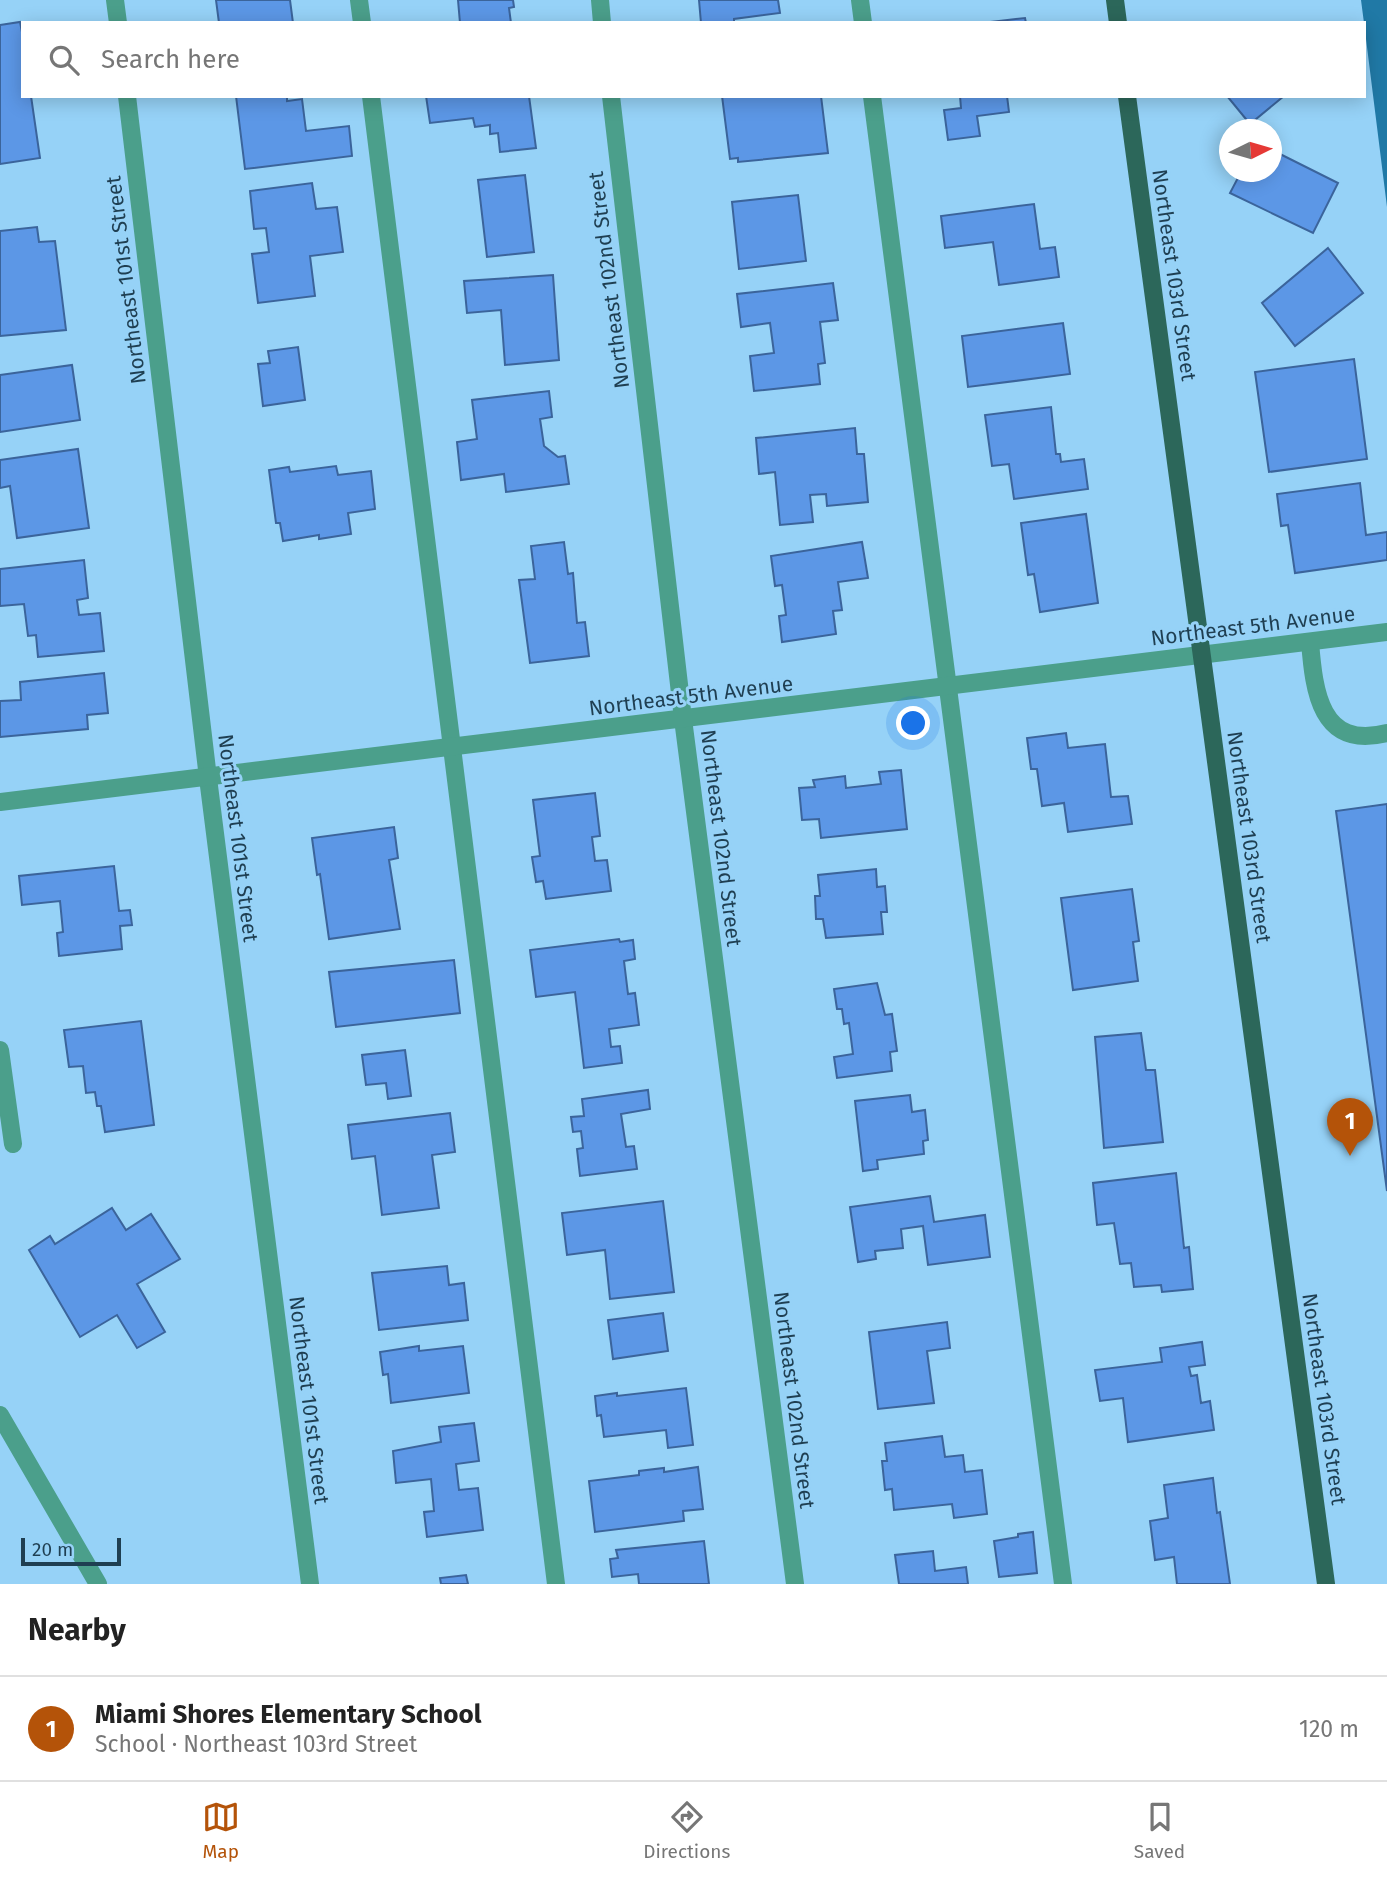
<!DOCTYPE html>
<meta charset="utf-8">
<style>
:root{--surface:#fff;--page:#f6f6f6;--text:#222;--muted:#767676;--line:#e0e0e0;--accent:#b45309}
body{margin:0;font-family:"Fira Sans",sans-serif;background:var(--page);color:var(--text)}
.compass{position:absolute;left:1219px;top:119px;width:63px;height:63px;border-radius:50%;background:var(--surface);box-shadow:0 4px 18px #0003;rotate:85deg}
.scale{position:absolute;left:21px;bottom:18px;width:100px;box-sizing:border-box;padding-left:7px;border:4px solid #1f3f52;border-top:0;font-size:19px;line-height:24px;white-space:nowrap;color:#1f3f52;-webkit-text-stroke:5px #96d2f7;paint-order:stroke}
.you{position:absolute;left:914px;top:724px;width:24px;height:24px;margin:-18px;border:5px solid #fff;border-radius:50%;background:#1a73e8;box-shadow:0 0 0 10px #1a73e833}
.badge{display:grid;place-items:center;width:46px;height:46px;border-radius:50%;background:var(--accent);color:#fff;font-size:23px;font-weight:700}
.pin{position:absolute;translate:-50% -58px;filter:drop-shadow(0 2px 4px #0008)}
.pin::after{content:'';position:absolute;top:37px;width:24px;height:21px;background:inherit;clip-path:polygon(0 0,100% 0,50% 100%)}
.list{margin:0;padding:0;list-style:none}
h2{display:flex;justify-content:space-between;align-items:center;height:91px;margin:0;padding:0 28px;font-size:30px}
h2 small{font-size:23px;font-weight:400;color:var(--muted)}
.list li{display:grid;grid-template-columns:46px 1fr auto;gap:21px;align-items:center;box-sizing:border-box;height:105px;padding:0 28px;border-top:2px solid var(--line)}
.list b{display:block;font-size:26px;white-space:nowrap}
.list p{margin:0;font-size:23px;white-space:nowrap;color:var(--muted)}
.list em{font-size:23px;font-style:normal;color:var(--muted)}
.icon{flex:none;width:38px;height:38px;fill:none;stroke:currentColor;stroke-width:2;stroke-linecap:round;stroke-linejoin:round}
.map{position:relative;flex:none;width:1387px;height:1584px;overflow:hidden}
.search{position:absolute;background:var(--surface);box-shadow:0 4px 18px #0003;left:21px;right:21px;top:21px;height:77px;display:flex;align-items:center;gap:18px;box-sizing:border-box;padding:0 24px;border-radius:0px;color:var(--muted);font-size:26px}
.sheet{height:196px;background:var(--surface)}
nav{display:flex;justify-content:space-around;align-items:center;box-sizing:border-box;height:98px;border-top:2px solid var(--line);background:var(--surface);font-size:19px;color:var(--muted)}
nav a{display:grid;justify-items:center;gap:4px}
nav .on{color:var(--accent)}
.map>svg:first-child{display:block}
.water{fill:#2079a6}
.building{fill:#5c97e6;stroke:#3b649b;stroke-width:2}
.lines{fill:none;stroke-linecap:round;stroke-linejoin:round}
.minor{stroke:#4b9f8b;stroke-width:18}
.major{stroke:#2c675a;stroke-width:18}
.labels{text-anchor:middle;stroke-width:6;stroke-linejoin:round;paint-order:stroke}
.street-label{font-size:21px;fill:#1f3f52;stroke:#96d2f7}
</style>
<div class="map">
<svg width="1387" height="1584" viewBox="0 0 1387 1584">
<rect width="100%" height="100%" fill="#96d2f7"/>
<path class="water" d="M 1361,0 L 1387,0 L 1387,207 L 1364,23 Z"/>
<g class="building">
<path d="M 216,0 L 290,0 L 293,23 L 219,23 Z"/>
<path d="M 458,0 L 513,0 L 514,7 L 509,8 L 511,23 L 460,23 Z"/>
<path d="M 699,0 L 778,0 L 780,13 L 734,19 L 734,23 L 701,23 Z"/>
<path d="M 1025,18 L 1026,23 L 982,23 Z"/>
<path d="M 20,22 L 23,37 L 23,96 L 31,96 L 40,158 L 0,164 L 0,25 Z"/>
<path d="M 236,96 L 287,96 L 287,101 L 302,99 L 306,131 L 349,126 L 352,156 L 245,169 Z"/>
<path d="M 426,96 L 529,96 L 536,148 L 500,152 L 498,133 L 490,134 L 490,125 L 475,127 L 473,118 L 430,123 Z"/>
<path d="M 722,96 L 821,96 L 828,153 L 738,162 L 738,158 L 730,159 Z"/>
<path d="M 960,96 L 1007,96 L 1009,112 L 977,116 L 980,136 L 948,140 L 944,110 L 961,108 Z"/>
<path d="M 1227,96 L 1284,96 L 1250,124 Z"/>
<path d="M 1272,150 L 1338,183 L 1313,233 L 1230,193 L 1241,172 L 1272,172 Z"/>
<path d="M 525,175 L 534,252 L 487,257 L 478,180 Z"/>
<path d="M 312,183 L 316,209 L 337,207 L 343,252 L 310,256 L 315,296 L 258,303 L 252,254 L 269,252 L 266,228 L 254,229 L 250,191 Z"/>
<path d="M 798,195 L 806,261 L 739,269 L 732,202 Z"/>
<path d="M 1034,204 L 1040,249 L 1055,247 L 1059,277 L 999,285 L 993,242 L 945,248 L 941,216 Z"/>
<path d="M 37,227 L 39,242 L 55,241 L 66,330 L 0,336 L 0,231 Z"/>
<path d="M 1328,248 L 1363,293 L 1295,346 L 1262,303 Z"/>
<path d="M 553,275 L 559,360 L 505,365 L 501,310 L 467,313 L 464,281 Z"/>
<path d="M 833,283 L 838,320 L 820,322 L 825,363 L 818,364 L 820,384 L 754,391 L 750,356 L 774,353 L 770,323 L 741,327 L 737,294 Z"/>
<path d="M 1063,323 L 1070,374 L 968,387 L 962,336 Z"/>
<path d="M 298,347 L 305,400 L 263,406 L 258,364 L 270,363 L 268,351 Z"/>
<path d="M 1354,359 L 1367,459 L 1269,472 L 1255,372 Z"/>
<path d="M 72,365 L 80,420 L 0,432 L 0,375 Z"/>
<path d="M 549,391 L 552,417 L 540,419 L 544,446 L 558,457 L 565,456 L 569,484 L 506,492 L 504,474 L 461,480 L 457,442 L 477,439 L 472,400 Z"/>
<path d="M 1051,407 L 1056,454 L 1060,454 L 1061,462 L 1084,459 L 1088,489 L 1014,499 L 1009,464 L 992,466 L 985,415 Z"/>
<path d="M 855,428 L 857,454 L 864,454 L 868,502 L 827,506 L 826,494 L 810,495 L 813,522 L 780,525 L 775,472 L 759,474 L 756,438 Z"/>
<path d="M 78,449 L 89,528 L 17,538 L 10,486 L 0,488 L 0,460 Z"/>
<path d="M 336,466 L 338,475 L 371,471 L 375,509 L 348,513 L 351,534 L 319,539 L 319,535 L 283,541 L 280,523 L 276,523 L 269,470 L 289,467 L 290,472 Z"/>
<path d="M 1360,483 L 1366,535 L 1387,532 L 1387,560 L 1295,573 L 1288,525 L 1281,526 L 1277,494 Z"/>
<path d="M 1086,514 L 1098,603 L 1040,612 L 1034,574 L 1028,575 L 1021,523 Z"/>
<path d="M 564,542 L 568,574 L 573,573 L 577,623 L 585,622 L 589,656 L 530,663 L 519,580 L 535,579 L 531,546 Z"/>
<path d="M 862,542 L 868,578 L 838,582 L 842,610 L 833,611 L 836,634 L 782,642 L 779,616 L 786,615 L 782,585 L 775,586 L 771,556 Z"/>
<path d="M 84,560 L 88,598 L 77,600 L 79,615 L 100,613 L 104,651 L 38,657 L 36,635 L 28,636 L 24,604 L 0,606 L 0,569 Z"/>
<path d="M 104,673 L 108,713 L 87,715 L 88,729 L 0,737 L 0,701 L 21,700 L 20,682 Z"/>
<path d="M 1066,733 L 1068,748 L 1105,744 L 1111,797 L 1128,796 L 1132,824 L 1068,832 L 1064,803 L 1042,806 L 1037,769 L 1031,769 L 1027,738 Z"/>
<path d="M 901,770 L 907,829 L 821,838 L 819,819 L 802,820 L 799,788 L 815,787 L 813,780 L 845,776 L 846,788 L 881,784 L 879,772 Z"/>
<path d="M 595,793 L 600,836 L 592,837 L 595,861 L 607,860 L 611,891 L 546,899 L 543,881 L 536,882 L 532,857 L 540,856 L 533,800 Z"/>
<path d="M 1387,804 L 1387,1191 L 1336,811 Z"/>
<path d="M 394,827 L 398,858 L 389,860 L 400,929 L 329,939 L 320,874 L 317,875 L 312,838 Z"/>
<path d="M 114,866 L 119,911 L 130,910 L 132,925 L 120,926 L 122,949 L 59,956 L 57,933 L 63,932 L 60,901 L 22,905 L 19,876 Z"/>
<path d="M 876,869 L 877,887 L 885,886 L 887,912 L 881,912 L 883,934 L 826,938 L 823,919 L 816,919 L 815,896 L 820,896 L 818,875 Z"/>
<path d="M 1132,889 L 1139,941 L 1133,942 L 1138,981 L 1073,990 L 1061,898 Z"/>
<path d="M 619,939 L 620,942 L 633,940 L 635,959 L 624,961 L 628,994 L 635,993 L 639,1025 L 609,1029 L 611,1047 L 620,1046 L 622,1063 L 584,1068 L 575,992 L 536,997 L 530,950 Z"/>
<path d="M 454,960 L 460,1013 L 336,1027 L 329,972 Z"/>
<path d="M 877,983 L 885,1015 L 892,1014 L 897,1051 L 890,1052 L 892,1071 L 837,1078 L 834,1057 L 853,1054 L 849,1023 L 844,1024 L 842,1009 L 837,1009 L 834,989 Z"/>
<path d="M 141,1021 L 154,1125 L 105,1132 L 101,1106 L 97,1106 L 95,1092 L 86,1093 L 83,1066 L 69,1067 L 64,1030 Z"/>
<path d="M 1141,1033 L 1146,1070 L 1155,1070 L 1163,1142 L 1104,1148 L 1095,1037 Z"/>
<path d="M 405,1050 L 411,1096 L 388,1099 L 386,1083 L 366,1085 L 362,1055 Z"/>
<path d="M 648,1090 L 650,1109 L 621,1114 L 626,1147 L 634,1146 L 637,1169 L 580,1176 L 577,1149 L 583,1148 L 581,1131 L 573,1132 L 571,1117 L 584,1116 L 582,1099 Z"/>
<path d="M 910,1095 L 912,1112 L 925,1110 L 928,1140 L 923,1141 L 924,1154 L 877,1160 L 878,1169 L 863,1171 L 855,1101 Z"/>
<path d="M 450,1113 L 455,1152 L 432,1155 L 439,1208 L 382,1215 L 375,1156 L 352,1159 L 348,1125 Z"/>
<path d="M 1176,1173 L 1184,1248 L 1189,1247 L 1193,1289 L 1162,1292 L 1161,1285 L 1134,1287 L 1131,1263 L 1120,1264 L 1114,1223 L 1097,1225 L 1093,1183 Z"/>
<path d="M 930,1196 L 934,1222 L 985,1215 L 990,1257 L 928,1265 L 923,1226 L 901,1229 L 903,1248 L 875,1251 L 876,1259 L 858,1262 L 850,1207 Z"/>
<path d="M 663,1201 L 674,1292 L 610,1299 L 605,1250 L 567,1255 L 562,1213 Z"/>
<path d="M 112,1208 L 126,1230 L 151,1214 L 180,1259 L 137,1284 L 165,1332 L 137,1348 L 117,1315 L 80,1337 L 29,1250 L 50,1236 L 55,1244 Z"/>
<path d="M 447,1266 L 449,1285 L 464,1283 L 468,1320 L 379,1330 L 372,1273 Z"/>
<path d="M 663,1313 L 668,1351 L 613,1359 L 608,1320 Z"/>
<path d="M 947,1322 L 950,1348 L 927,1351 L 934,1403 L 878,1409 L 869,1332 Z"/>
<path d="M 1202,1342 L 1205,1365 L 1189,1367 L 1191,1376 L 1197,1375 L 1201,1403 L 1210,1401 L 1214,1430 L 1128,1442 L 1123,1398 L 1100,1401 L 1095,1370 L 1162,1362 L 1160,1348 Z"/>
<path d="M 419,1346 L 419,1351 L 463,1346 L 469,1393 L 391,1403 L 388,1374 L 383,1375 L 380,1352 Z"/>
<path d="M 686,1388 L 693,1445 L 668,1448 L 666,1430 L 604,1437 L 601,1415 L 597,1416 L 595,1396 L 617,1393 L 617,1396 Z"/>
<path d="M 474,1423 L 479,1461 L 456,1464 L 459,1490 L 478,1488 L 483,1530 L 427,1537 L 424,1512 L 434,1511 L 431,1479 L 396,1483 L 393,1451 L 441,1442 L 439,1427 Z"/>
<path d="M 942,1436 L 945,1457 L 963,1455 L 965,1472 L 982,1470 L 987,1514 L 954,1518 L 952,1504 L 894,1510 L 892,1489 L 885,1490 L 882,1461 L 887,1461 L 885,1443 Z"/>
<path d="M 698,1467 L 703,1509 L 683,1511 L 684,1521 L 595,1532 L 589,1481 L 639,1475 L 639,1471 L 664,1468 L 664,1472 Z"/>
<path d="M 1213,1478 L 1217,1513 L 1220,1512 L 1230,1584 L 1177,1584 L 1174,1557 L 1155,1560 L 1150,1521 L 1168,1518 L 1164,1485 Z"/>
<path d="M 1033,1532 L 1037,1573 L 999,1577 L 994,1541 L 1018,1537 L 1018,1534 Z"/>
<path d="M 704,1541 L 709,1584 L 639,1584 L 638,1574 L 612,1577 L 610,1559 L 618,1558 L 616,1550 Z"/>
<path d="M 933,1551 L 935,1571 L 966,1567 L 968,1584 L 899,1584 L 895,1555 Z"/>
<path d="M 466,1575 L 468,1584 L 441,1584 L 440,1578 Z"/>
</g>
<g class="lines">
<g class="minor">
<path d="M 115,0 L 118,23"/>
<path d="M 359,0 L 362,23"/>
<path d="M 600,0 L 602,23"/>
<path d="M 860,0 L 863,23"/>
<path d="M 127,96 L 208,778 L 310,1584"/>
<path d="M 371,96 L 556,1584"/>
<path d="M 611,96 L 683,719 L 795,1584"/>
<path d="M 872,96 L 1063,1584"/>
<path d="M 1310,642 C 1314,691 1320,750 1387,733"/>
<path d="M 0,802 L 1387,632"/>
<path d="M 0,1050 L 13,1144"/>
<path d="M 0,1415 L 98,1584"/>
</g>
<g class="major">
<path d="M 1115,0 L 1118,23"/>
<path d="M 1127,96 L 1326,1584"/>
</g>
</g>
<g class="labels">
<g class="street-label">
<text transform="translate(1174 275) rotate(82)" y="7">Northeast 103rd Street</text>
<text transform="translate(126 280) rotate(-97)" y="7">Northeast 101st Street</text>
<text transform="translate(609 280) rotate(-97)" y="7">Northeast 102nd Street</text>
<text transform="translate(1253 626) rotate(-7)" y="7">Northeast 5th Avenue</text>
<text transform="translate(691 696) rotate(-7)" y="7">Northeast 5th Avenue</text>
<text transform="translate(1249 837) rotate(82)" y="7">Northeast 103rd Street</text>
<text transform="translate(238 838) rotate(83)" y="7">Northeast 101st Street</text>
<text transform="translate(721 838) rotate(83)" y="7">Northeast 102nd Street</text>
<text transform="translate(1324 1399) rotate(82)" y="7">Northeast 103rd Street</text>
<text transform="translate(309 1400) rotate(83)" y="7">Northeast 101st Street</text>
<text transform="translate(794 1400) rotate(83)" y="7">Northeast 102nd Street</text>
</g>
</g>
</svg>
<svg class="compass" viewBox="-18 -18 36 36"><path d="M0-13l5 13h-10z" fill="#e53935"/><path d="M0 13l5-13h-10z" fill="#767676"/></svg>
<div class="scale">20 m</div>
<div class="you"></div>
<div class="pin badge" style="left:1350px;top:1156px">1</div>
<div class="search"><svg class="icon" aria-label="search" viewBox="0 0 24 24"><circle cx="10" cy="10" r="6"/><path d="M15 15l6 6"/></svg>Search here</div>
</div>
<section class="sheet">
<h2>Nearby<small></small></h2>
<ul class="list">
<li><span class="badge">1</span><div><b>Miami Shores Elementary School</b><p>School · Northeast 103rd Street</p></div><em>120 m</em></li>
</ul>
</section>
<nav>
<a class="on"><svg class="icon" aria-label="map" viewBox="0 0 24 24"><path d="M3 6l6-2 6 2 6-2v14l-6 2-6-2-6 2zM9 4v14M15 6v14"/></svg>Map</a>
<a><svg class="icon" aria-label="directions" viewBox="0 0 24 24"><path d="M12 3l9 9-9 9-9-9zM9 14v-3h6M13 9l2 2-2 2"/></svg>Directions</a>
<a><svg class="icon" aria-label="saved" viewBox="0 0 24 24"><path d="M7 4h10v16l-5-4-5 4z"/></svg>Saved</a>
</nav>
